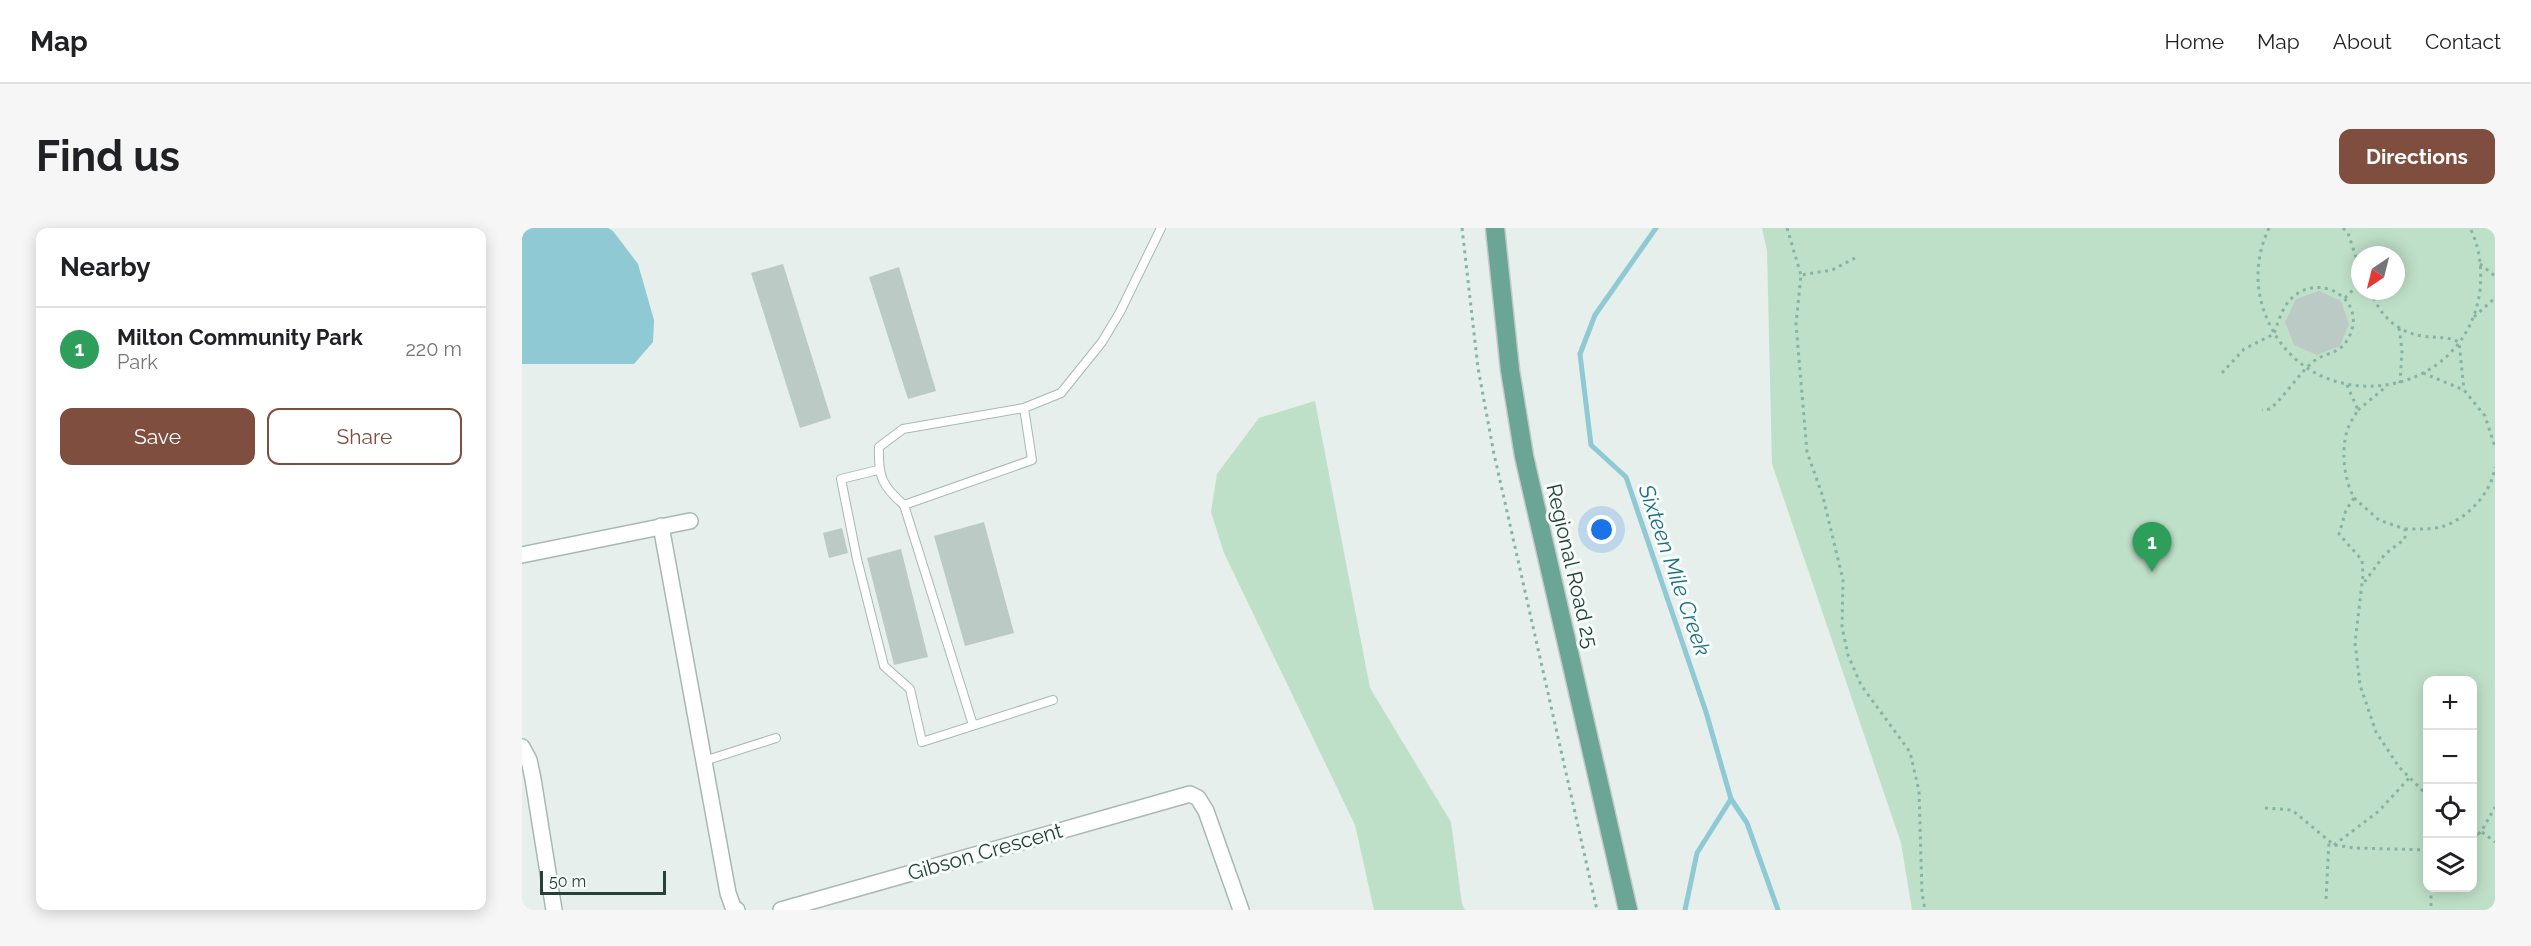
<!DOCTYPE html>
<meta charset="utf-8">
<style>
:root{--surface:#fff;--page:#f6f6f6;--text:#202124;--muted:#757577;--line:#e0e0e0;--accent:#7f4e3f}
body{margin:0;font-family:Raleway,sans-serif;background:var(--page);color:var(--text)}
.controls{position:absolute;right:18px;bottom:18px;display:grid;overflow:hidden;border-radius:12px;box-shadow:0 3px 15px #0003}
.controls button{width:54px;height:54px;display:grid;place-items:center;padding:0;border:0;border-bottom:2px solid var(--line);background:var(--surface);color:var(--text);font:30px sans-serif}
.compass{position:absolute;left:1829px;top:18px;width:54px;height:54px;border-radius:50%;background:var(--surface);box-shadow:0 3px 15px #0003;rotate:215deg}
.scale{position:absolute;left:18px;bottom:15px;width:126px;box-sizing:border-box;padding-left:6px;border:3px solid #24423a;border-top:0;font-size:16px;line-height:21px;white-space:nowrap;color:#24423a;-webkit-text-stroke:4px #f7fbf9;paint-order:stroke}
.you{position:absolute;left:1080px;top:302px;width:21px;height:21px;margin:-15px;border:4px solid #fff;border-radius:50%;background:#1a73e8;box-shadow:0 0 0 9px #1a73e833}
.badge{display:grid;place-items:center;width:39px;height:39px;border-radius:50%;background:var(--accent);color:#fff;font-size:20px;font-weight:700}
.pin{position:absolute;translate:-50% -50px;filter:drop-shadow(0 2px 3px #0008)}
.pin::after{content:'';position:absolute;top:32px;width:21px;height:18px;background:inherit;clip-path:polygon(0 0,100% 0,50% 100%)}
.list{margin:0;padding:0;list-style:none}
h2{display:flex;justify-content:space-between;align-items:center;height:78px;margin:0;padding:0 24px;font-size:26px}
h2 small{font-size:20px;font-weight:400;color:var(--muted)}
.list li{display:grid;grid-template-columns:39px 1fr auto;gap:18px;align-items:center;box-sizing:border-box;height:84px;padding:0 24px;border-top:2px solid var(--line)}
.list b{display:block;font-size:22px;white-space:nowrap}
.list p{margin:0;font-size:20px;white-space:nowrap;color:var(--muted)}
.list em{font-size:20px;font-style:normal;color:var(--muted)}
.actions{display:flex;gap:12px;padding:18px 24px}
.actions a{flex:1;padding:14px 0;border:2px solid var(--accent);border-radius:12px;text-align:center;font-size:21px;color:var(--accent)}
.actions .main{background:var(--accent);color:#fff}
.icon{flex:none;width:33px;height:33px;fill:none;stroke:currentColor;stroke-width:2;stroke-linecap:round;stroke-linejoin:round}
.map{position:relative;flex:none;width:1973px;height:682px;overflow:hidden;border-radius:12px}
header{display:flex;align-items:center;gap:36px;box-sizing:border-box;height:84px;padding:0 30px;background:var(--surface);border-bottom:2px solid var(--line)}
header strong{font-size:28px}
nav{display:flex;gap:33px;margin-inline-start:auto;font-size:21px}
.intro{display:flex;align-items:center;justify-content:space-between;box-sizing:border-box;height:144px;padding:0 36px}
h1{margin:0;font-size:42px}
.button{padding:15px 27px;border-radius:12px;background:var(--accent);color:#fff;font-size:21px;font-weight:700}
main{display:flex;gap:36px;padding:0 36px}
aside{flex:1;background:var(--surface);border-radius:12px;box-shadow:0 3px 15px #0003}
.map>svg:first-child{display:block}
.green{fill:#bfe0c8;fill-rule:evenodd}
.water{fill:#8ec9d4}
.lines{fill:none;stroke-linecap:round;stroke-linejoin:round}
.stream{stroke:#8ec9d4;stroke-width:5}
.building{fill:#bbcac4}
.lane-casing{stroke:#a8b8b2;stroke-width:10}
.street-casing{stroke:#a8b8b2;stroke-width:18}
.primary-casing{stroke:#c2cac8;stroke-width:21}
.path{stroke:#86b3a5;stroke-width:3;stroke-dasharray:3 4.5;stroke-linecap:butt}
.lane{stroke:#fff;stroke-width:8}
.street{stroke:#fff;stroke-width:15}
.primary{stroke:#6aa596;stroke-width:18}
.labels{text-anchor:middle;stroke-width:6;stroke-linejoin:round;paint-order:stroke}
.street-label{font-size:21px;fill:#24423a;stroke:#f7fbf9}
.water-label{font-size:22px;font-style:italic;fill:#1c6f80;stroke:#f7fbf9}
</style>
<header>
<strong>Map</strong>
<nav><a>Home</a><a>Map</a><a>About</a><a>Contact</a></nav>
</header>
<div class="intro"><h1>Find us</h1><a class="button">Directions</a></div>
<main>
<aside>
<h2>Nearby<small></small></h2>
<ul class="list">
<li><span class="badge" style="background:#2e9e5b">1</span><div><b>Milton Community Park</b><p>Park</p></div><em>220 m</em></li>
</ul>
<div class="actions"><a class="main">Save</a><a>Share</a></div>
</aside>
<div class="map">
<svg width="1973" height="682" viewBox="0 0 1973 682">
<rect width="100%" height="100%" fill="#e6efeb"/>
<g class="green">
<path d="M 1240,0 L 1973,0 L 1973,682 L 1390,682 L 1379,615 L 1250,236 L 1245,23 ZM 1838,27 L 1874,27 L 1874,63 L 1838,63 ZM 1906,452 L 1950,452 L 1950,660 L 1906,660 Z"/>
<path d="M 793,173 L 848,460 L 929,594 L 940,676 L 943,682 L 852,682 L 833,597 L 702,325 L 689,284 L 695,246 L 737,190 Z"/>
</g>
<path class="water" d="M 0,0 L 86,0 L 91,3 L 116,36 L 132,92 L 131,114 L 112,136 L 0,136 Z"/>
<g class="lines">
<g class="stream">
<path d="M 1134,0 L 1073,87 L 1058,126 L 1069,217 L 1104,249 L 1184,484 L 1209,571 L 1225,595 L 1256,682"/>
<path d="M 1163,682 L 1175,625 L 1209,571"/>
</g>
</g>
<g class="building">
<path d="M 261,36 L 309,190 L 278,200 L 229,45 Z"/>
<path d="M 377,39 L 414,163 L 386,171 L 347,49 Z"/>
<path d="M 1797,63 L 1819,73 L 1827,96 L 1818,118 L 1795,127 L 1772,117 L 1763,94 L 1774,71 Z"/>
<path d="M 462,294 L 492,405 L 443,418 L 412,308 Z"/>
<path d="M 320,300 L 326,325 L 307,330 L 301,305 Z"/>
<path d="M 379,321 L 406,429 L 372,437 L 345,330 Z"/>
</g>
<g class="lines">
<g class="lane-casing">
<g id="lane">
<path d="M 502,180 L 510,232 L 382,277 C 360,258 356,249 357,219 L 381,201 L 502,180 L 539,165 L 580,114 L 598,84 L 639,0"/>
<path d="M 356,242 L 319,251 L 335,331 L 362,438 L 388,461 L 400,514 L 531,472"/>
<path d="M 382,277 L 451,497"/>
<path d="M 182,533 L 254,510"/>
</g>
</g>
<g class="street-casing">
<g id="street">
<path d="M 139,298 L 206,665 L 211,679 L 215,682"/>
<path d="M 0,327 L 168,293"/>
<path d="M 0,519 L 7,532 L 11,551 L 32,682"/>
<path d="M 259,682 L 668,566 L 676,570 L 684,583 L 719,682"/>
</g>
</g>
<g class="primary-casing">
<path id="primary" d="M 973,0 L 988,142 L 1002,228 L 1106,682"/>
</g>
<g class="path">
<path d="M 940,0 L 956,140 L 972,226 L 1075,682"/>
<path d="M 1265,0 L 1279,47"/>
<path d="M 1747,0 C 1733,30 1732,62 1746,93 C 1791,194 1944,173 1958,62 C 1960,41 1958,19 1948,0"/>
<path d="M 1821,0 L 1826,5 L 1838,41"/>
<path d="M 1333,30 L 1310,42 L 1279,47 L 1274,96 L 1285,224 L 1301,269 L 1321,352 L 1320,399 L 1326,427 L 1339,457 L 1388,524 L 1397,563 L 1400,665 L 1403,682"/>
<path d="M 1958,36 L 1973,48"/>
<path d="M 1838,41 L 1833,49 L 1838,59"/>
<path d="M 1849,63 C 1857,87 1875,104 1900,108 C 1914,110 1924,108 1937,114 L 1942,162"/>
<path d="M 1823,70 L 1836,57"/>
<path d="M 1952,89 L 1973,70"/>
<path d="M 1877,100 L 1880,122 L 1878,155"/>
<path d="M 1700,145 L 1722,121 L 1752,106 C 1756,94 1761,77 1771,69 C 1799,44 1844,72 1828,107 C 1819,127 1806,123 1792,133 C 1778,144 1763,168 1748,181 L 1740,182"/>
<path d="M 1901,145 L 1942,162 L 1963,188 L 1973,219"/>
<path d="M 1825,157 L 1836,182 C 1832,189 1827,196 1825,203 C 1819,224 1822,251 1832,270 L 1824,282 L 1817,306 L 1840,332 L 1841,347 L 1833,415 L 1838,457 L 1854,504 L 1877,539 L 1906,568"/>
<path d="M 1836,182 L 1865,158"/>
<path d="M 1832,270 L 1857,292 L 1883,301 L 1883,311 L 1863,326 L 1841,356"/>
<path d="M 1883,301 C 1896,301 1910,302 1922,298 C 1946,290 1970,264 1973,239"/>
<path d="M 1743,580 L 1770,582 L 1812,617 L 1833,620 L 1906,622"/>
<path d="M 1950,602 L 1956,606 L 1950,611"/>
<path d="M 1960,604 L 1973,614"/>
<path d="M 1956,606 L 1959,604 L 1973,579"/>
<path d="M 1812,617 L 1857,583 L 1888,549"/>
<path d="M 1909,660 L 1909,682"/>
<path d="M 1804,671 L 1807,613"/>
</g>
<use href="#lane" class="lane"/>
<use href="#street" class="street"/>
<use href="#primary" class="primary"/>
</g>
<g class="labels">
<g class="street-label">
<text transform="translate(1050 338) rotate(77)" y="7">Regional Road 25</text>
<text transform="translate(463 624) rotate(-16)" y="7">Gibson Crescent</text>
</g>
<g class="water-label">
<text transform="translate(1153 342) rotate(71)" y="8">Sixteen Mile Creek</text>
</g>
</g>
</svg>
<div class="controls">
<button>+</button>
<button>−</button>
<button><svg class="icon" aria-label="locate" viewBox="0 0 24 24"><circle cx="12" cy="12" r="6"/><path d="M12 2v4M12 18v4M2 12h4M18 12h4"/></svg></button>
<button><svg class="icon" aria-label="layers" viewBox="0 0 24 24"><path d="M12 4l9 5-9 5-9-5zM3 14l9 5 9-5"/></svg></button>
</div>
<svg class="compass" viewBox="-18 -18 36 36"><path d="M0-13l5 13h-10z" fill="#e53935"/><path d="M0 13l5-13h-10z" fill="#757577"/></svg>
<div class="scale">50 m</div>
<div class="you"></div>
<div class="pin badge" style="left:1630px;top:344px;background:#2e9e5b">1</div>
</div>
</main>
